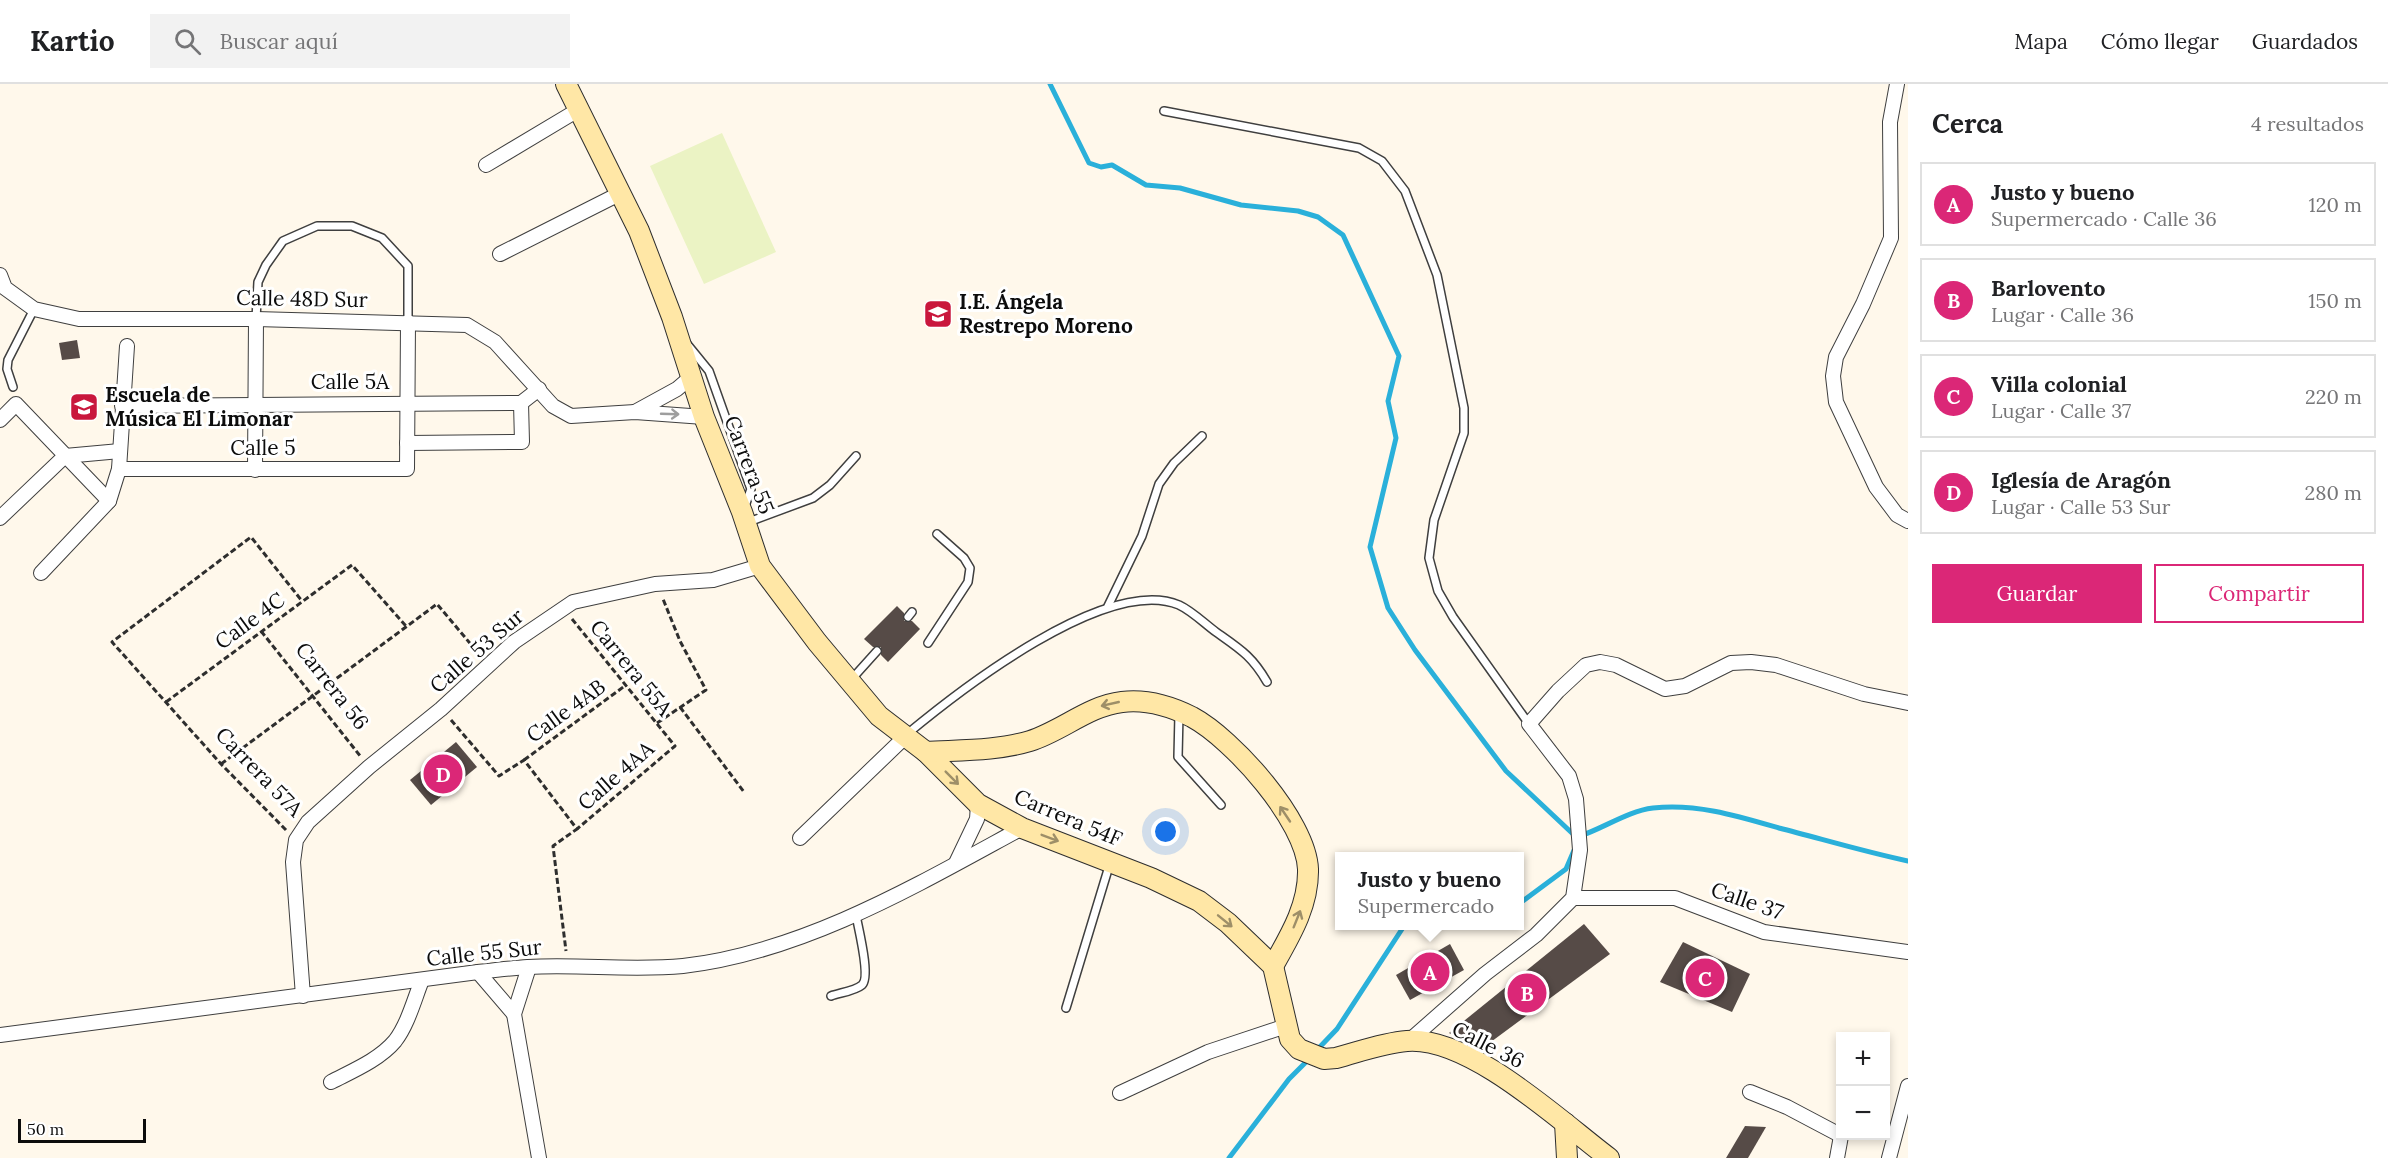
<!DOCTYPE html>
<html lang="es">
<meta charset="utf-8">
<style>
:root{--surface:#fff;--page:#f2f2f2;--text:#202124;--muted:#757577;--line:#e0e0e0;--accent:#db2777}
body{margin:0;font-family:Lora,serif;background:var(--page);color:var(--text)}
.controls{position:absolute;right:18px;bottom:18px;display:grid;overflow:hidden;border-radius:0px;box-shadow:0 3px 9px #0003}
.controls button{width:54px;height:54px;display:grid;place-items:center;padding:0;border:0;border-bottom:2px solid var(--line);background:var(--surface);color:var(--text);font:30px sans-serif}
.scale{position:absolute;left:18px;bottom:15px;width:128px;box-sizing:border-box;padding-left:6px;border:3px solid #0c0c0c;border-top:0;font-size:16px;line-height:21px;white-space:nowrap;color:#0c0c0c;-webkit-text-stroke:4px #fff;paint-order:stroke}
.you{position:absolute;left:1166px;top:748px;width:21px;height:21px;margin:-15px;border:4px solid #fff;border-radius:50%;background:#1a73e8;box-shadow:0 0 0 9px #1a73e833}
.badge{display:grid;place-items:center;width:39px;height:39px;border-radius:50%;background:var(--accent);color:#fff;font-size:20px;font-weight:700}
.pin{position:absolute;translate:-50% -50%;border:3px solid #fff;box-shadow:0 2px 6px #0006}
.popup{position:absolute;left:1335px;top:768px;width:189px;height:78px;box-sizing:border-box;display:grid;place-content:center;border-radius:0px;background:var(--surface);filter:drop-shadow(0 2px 4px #0005);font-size:20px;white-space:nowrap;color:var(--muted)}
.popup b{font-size:22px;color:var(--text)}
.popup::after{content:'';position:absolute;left:50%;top:100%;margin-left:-12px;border:12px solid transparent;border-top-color:var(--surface)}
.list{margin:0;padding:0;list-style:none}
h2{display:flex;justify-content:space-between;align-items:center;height:78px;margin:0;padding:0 24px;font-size:26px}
h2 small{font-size:20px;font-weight:400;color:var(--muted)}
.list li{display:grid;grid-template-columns:39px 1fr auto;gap:18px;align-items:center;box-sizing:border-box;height:84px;margin:0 12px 12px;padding:0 12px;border:2px solid var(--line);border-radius:0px}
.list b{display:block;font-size:22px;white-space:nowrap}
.list p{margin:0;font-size:20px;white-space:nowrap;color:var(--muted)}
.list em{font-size:20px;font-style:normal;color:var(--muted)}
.actions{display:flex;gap:12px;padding:18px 24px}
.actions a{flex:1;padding:14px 0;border:2px solid var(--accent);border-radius:0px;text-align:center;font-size:21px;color:var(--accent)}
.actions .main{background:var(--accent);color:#fff}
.icon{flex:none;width:33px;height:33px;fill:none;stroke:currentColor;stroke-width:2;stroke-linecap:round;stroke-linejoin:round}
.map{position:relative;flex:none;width:1908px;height:1074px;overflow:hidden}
header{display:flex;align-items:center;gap:36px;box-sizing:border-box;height:84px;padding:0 30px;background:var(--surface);border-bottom:2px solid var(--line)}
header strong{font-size:28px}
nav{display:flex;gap:33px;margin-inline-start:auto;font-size:21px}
.search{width:420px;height:54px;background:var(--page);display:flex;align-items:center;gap:15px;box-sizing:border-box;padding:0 21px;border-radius:0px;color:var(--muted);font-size:22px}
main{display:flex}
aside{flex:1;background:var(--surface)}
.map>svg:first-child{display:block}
.pitch{fill:#ebf3c4}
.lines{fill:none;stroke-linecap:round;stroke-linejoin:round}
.stream{stroke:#2ab0da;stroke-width:5}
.building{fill:#564b47}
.lane-casing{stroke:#3f3f3f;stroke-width:10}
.street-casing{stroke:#3f3f3f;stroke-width:16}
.secondary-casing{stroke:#2e2e2e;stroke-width:22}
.path{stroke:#2e2e2e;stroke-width:3;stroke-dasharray:6 3;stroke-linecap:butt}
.lane{stroke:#fff;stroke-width:7}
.street{stroke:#fff;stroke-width:14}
.secondary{stroke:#ffe7a6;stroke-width:20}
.oneway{stroke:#9e9e9e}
.oneway2{stroke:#9e8f68}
.labels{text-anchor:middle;stroke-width:6;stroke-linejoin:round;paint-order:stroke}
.street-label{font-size:21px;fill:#0c0c0c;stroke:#fff}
.poi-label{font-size:21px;font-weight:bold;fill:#0c0c0c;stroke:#fff;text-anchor:start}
</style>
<header>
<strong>Kartio</strong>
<div class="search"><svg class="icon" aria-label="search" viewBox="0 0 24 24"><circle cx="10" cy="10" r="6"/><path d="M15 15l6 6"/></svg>Buscar aquí</div>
<nav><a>Mapa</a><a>Cómo llegar</a><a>Guardados</a></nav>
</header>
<main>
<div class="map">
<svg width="1908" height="1074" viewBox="0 0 1908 1074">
<rect width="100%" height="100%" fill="#fff8eb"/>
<path class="pitch" d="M 722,49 L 776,168 L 704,200 L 650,82 Z"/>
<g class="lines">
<g class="stream">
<path d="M 1050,0 L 1089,79 L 1101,83 L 1112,81 L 1146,101 L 1180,104 L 1241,121 L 1298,127 L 1318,133 L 1343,151 L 1399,272 L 1388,317 L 1396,354 L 1370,463 L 1388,524 L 1415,566 L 1506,687 L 1573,750 L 1580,752 C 1604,744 1628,727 1653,724 C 1696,719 1738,732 1779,744 C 1822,755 1865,768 1908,777"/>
<path d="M 1520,819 L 1566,785 L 1575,764"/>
<path d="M 1315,968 L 1337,945 L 1404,842"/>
<path d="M 1229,1074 L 1289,995 L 1309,975"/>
</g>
</g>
<g class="building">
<path d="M 77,256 L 80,274 L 62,276 L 59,259 Z"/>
<path d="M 897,522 L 904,529 L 904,537 L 912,537 L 920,545 L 888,578 L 881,571 L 881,563 L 873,563 L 864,555 Z"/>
<path d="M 456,658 L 477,683 L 431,721 L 410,696 Z"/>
<path d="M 1584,840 L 1610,870 L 1480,966 L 1449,949 Z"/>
<path d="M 1683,858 L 1750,890 L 1732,928 L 1660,898 Z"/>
<path d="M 1450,860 L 1464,886 L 1410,916 L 1396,891 Z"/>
<path d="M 1745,1042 L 1766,1043 L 1748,1074 L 1726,1074 Z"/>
</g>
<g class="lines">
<g class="lane-casing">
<g id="lane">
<path d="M 1164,27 L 1359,64 L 1382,77 L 1405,107 L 1437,191 L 1464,324 L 1464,349 L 1434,436 L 1429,474 L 1438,507 L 1453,533 L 1529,640"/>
<path d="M 256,235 L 258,198 L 266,181 L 283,157 L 317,142 L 352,142 L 382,154 L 408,182 L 408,238"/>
<path d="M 687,260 L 709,287 L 751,405 L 745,422"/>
<path d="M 13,303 L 7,285 L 8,276 L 34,225"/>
<path d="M 746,439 L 813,414 L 830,401 L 856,372"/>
<path d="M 1108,522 L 1142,452 L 1159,400 L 1174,379 L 1202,352"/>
<path d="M 908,533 L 912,528"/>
<path d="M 928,559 L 968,498 L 970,484 L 964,474 L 937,450"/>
<path d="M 850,597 L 877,567"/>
<path d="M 1179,630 L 1178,673 L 1221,721"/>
<path d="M 907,650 C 960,606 1107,491 1179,521 C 1192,527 1205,540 1216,548 C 1240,565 1252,572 1267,598"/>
<path d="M 831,912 C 839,909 855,907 862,901 C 871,893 858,843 856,831"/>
<path d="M 1066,924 L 1110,779"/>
</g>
</g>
<g class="street-casing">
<g id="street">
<path d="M 1897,0 L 1890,38 L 1891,154 L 1863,220 L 1836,273 L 1833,292 L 1836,318 L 1876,403 L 1897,431 L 1908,437"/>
<path d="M 486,81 L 578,26"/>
<path d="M 500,170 L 621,109"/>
<path d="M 0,191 L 5,204 L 34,225 L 79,235 L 256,235 L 467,241 L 495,258 L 553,322 L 571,332 L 635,328 L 704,333"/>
<path d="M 122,322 L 521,319 L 539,305"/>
<path d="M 635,328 L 677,305 L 691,293"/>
<path d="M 0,336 L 16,320 L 109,417"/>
<path d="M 407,359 L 522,358 L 521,319"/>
<path d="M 119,385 L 407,385 L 408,238"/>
<path d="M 255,386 L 256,235"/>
<path d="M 0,434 L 65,372 L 120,367"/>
<path d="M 41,489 L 109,417 L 119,385 L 127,262"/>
<path d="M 800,754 L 905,653"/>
<path d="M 956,779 L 977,735 L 978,720"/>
<path d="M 1573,814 L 1675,814 L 1764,848 L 1908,868"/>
<path d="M 529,883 L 514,930 L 539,1074"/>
<path d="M 478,888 L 514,930"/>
<path d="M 303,912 L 293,778 L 296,756 L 308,738 L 369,683 L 441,625 L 514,558 L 573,518 L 655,500 L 713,496 L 760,482"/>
<path d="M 0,951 L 478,888 C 495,886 511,884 528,883 C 580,880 631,887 683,882 C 804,868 917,801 1022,744"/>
<path d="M 1409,957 L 1485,890 L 1536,851 L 1573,814 L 1580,766 L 1576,715 L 1569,692 L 1529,640 L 1558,607 L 1586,581 L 1600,578 L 1616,581 L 1665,605 L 1685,602 L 1731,579 L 1751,578 L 1776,581 L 1864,610 L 1908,619"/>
<path d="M 331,998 C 352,987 379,976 395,957 C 408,940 414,916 422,896"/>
<path d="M 1750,1008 L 1787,1023 L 1840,1051"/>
<path d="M 1120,1009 L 1208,968 L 1286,942"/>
<path d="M 1837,1074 L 1841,1052"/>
<path d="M 1889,1074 L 1908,1002"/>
</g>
</g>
<g class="secondary-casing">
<g id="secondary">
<path d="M 566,0 L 639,147 L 672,233 L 704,333 L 742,428 L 760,482 L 817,558 L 879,632 L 926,668 L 978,720 L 1022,744 L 1151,794 L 1199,817 L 1228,839 L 1273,882 L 1290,955 L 1299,965 L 1324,975 L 1336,974 C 1359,968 1382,959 1407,957 C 1470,952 1561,1038 1609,1074"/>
<path d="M 926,668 C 960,666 997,667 1030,657 C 1062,647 1088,622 1122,618 C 1146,615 1170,622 1192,633 C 1233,655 1306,737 1308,785 C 1309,821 1290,852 1273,882"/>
<path d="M 1565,1039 L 1567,1074"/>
</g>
</g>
<g class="path">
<path d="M 572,535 L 675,662 L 577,745"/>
<path d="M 261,547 L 361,673"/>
<path d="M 166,618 L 352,481 L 406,542"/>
<path d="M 680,623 L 744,708"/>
<path d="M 451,636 L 499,692 L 524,676 L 577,745 L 553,762 L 566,867"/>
<path d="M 657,639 L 706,606 L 680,557 L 663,515"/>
<path d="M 524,676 L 626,601"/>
<path d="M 221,680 L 437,520 L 479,570"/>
<path d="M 286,746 L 221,680 L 112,558 L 251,453 L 302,517"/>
</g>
<use href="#lane" class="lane"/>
<use href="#street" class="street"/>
<use href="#secondary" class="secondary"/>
</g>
<defs><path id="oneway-shaft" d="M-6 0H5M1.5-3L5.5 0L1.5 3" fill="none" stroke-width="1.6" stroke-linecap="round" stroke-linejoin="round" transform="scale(1.5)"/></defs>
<use class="oneway" href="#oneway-shaft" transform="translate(670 330) rotate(2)"/>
<g class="oneway2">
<use href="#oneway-shaft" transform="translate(1110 620) rotate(167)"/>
<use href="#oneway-shaft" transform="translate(952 694) rotate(45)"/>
<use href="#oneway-shaft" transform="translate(1285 730) rotate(-124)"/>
<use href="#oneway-shaft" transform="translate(1050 754) rotate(21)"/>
<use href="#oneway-shaft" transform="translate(1297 835) rotate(-68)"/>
<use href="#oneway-shaft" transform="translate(1225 837) rotate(39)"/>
</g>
<defs>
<g id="school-square" transform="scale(1.5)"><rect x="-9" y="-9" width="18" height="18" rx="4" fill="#c9173d" stroke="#fff"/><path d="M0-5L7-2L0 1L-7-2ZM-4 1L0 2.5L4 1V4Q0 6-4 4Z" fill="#fff"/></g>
</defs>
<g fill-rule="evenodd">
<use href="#school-square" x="938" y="230"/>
<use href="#school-square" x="84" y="323"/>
</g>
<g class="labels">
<g class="street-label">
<text transform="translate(302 215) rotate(1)" y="7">Calle 48D Sur</text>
<text x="350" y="305">Calle 5A</text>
<text x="263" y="371">Calle 5</text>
<text transform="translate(749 381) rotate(69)" y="7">Carrera 55</text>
<text transform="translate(250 537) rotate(-36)" y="7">Calle 4C</text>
<text transform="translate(477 567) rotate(-41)" y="7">Calle 53 Sur</text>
<text transform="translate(631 584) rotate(51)" y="7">Carrera 55A</text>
<text transform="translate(332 602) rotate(52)" y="7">Carrera 56</text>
<text transform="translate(566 627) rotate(-36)" y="7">Calle 4AB</text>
<text transform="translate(259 688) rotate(46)" y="7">Carrera 57A</text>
<text transform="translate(616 692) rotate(-41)" y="7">Calle 4AA</text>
<text transform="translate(1068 734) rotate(23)" y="7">Carrera 54F</text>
<text transform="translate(1747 817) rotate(19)" y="7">Calle 37</text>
<text transform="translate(484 869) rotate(-6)" y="7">Calle 55 Sur</text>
<text transform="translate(1488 961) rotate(27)" y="7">Calle 36</text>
</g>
<g class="poi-label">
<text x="959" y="225">I.E. Ángela<tspan x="959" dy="24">Restrepo Moreno</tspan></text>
<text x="105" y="318">Escuela de<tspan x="105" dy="24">Música El Limonar</tspan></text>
</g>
</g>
</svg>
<div class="controls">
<button>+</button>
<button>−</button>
</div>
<div class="scale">50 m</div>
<div class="you"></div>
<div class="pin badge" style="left:1430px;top:888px">A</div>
<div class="popup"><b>Justo y bueno</b>Supermercado</div>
<div class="pin badge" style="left:1527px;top:909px">B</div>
<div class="pin badge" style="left:1705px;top:894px">C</div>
<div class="pin badge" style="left:443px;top:690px">D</div>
</div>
<aside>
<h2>Cerca<small>4 resultados</small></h2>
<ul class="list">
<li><span class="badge">A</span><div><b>Justo y bueno</b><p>Supermercado · Calle 36</p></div><em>120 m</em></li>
<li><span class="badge">B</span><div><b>Barlovento</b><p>Lugar · Calle 36</p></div><em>150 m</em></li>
<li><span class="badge">C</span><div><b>Villa colonial</b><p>Lugar · Calle 37</p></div><em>220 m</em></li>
<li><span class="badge">D</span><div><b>Iglesía de Aragón</b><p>Lugar · Calle 53 Sur</p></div><em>280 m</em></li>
</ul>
<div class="actions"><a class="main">Guardar</a><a>Compartir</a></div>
</aside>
</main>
